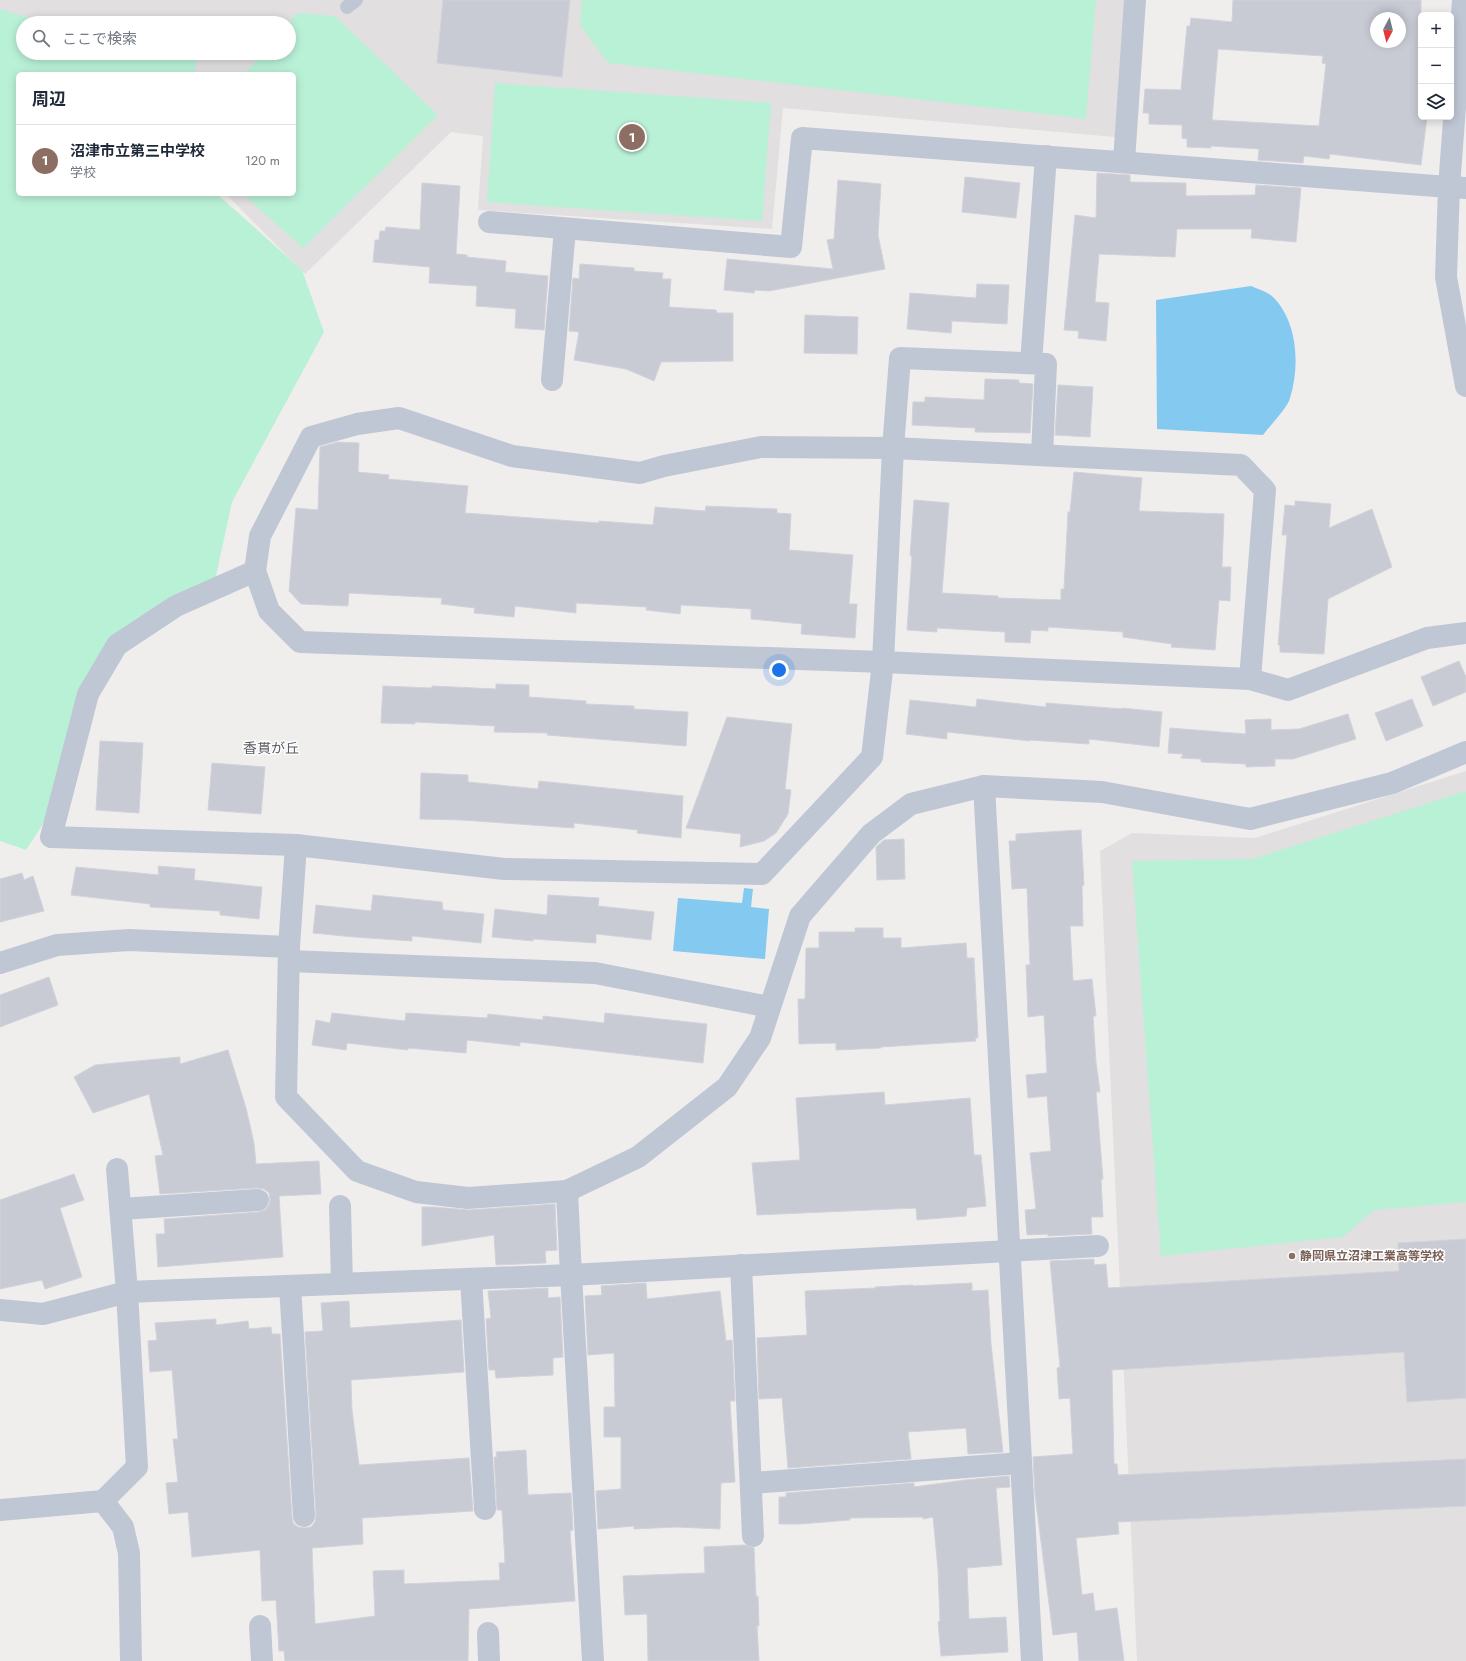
<!DOCTYPE html>
<html lang="ja">
<meta charset="utf-8">
<style>
:root{--surface:#fff;--page:#f6f6f7;--text:#1f2937;--muted:#747a83;--line:#e0e1e3;--accent:#db2777}
body{margin:0;font-family:Jost,"Noto Sans JP",sans-serif;background:var(--page);color:var(--text)}
.controls{position:absolute;right:12px;top:12px;display:grid;overflow:hidden;border-radius:6px;box-shadow:0 2px 10px #0003}
.controls button{width:36px;height:36px;display:grid;place-items:center;padding:0;border:0;border-bottom:1px solid var(--line);background:var(--surface);color:var(--text);font:20px sans-serif}
.compass{position:absolute;left:1370px;top:12px;width:36px;height:36px;border-radius:50%;background:var(--surface);box-shadow:0 2px 10px #0003;rotate:187deg}
.you{position:absolute;left:779px;top:670px;width:14px;height:14px;margin:-10px;border:3px solid #fff;border-radius:50%;background:#1a73e8;box-shadow:0 0 0 6px #1a73e833}
.badge{display:grid;place-items:center;width:26px;height:26px;border-radius:50%;background:var(--accent);color:#fff;font-size:13px;font-weight:700}
.pin{position:absolute;translate:-50% -50%;border:2px solid #fff;box-shadow:0 1px 4px #0006}
.list{margin:0;padding:0;list-style:none}
h2{display:flex;justify-content:space-between;align-items:center;height:52px;margin:0;padding:0 16px;font-size:17px}
h2 small{font-size:13px;font-weight:400;color:var(--muted)}
.list li{display:grid;grid-template-columns:26px 1fr auto;gap:12px;align-items:center;box-sizing:border-box;height:72px;padding:0 16px;border-top:1px solid var(--line)}
.list b{display:block;font-size:15px;white-space:nowrap}
.list p{margin:0;font-size:13px;white-space:nowrap;color:var(--muted)}
.list em{font-size:13px;font-style:normal;color:var(--muted)}
.icon{flex:none;width:22px;height:22px;fill:none;stroke:currentColor;stroke-width:2;stroke-linecap:round;stroke-linejoin:round}
.map{position:relative;flex:none;width:1466px;height:1661px;overflow:hidden}
.search{position:absolute;background:var(--surface);box-shadow:0 2px 10px #0003;left:16px;top:16px;width:280px;height:44px;display:flex;align-items:center;gap:10px;box-sizing:border-box;padding:0 14px;border-radius:22px;color:var(--muted);font-size:15px}
.panel{position:absolute;background:var(--surface);box-shadow:0 2px 10px #0003;left:16px;top:72px;width:280px;height:124px;border-radius:6px}
.map>svg:first-child{display:block}
.education{fill:#e1dfdf}
.green{fill:#b9f1d7}
.water{fill:#84c9f0}
.building{fill:#c9cbd4;stroke:#d1d2da;fill-rule:evenodd}
.lines{fill:none;stroke-linecap:round;stroke-linejoin:round}
.lane{stroke:#c0c7d4;stroke-width:14}
.street{stroke:#c0c7d4;stroke-width:22}
.education-dot{fill:#8d6e63;stroke:#fff;stroke-width:1.5}
.labels{text-anchor:middle;stroke-width:3;stroke-linejoin:round;paint-order:stroke}
.education-label{font-size:12px;font-weight:bold;fill:#785e54;stroke:#fff;text-anchor:start}
.quarter-label{font-size:14px;fill:#5a5d63;stroke:#fff}
</style>
<div class="map">
<svg width="1466" height="1661" viewBox="0 0 1466 1661">
<rect width="100%" height="100%" fill="#f0eeed"/>
<g class="education">
<path d="M 0,0 L 1125,0 L 1115,137 L 783,108 L 772,229 L 478,210 L 483,136 L 451,132 L 305,274 L 226,194 L 294,194 L 294,74 L 193,74 L 193,53 L 289,53 L 289,23 L 84,23 L 0,14 Z"/>
<path d="M 1466,771 L 1466,1661 L 1137,1661 L 1100,851 L 1132,833 L 1255,838 Z"/>
</g>
<g class="green">
<path d="M 582,0 L 1096,0 L 1086,119 L 608,63 L 580,25 Z"/>
<path d="M 0,9 L 25,17 L 98,23 L 23,23 L 23,53 L 197,53 L 195,74 L 18,74 L 18,194 L 217,194 L 302,270 L 324,332 L 232,502 L 213,590 L 117,645 L 62,795 L 26,850 L 0,841 Z"/>
<path d="M 297,13 L 335,16 L 438,115 L 303,248 L 243,194 L 294,194 L 294,74 L 244,74 L 263,53 L 289,53 L 289,23 Z"/>
<path d="M 495,83 L 771,103 L 762,221 L 487,202 Z"/>
<path d="M 1466,791 L 1466,1202 L 1374,1210 L 1343,1237 L 1161,1256 L 1132,861 L 1253,859 Z"/>
</g>
<g class="water">
<path d="M 1251,286 C 1258,289 1268,292 1273,297 C 1298,322 1300,366 1290,398 C 1288,407 1269,427 1263,435 L 1157,429 L 1156,300 Z"/>
<path d="M 744,888 L 753,889 L 751,907 L 769,909 L 765,959 L 673,951 L 678,898 L 742,903 Z"/>
</g>
<g class="building">
<path d="M 443,0 L 570,0 L 562,77 L 437,63 Z"/>
<path d="M 1233,0 L 1421,0 L 1421,117 L 1427,117 L 1421,165 L 1330,154 L 1329,159 L 1304,156 L 1303,163 L 1258,160 L 1259,149 L 1211,146 L 1211,148 L 1187,147 L 1187,139 L 1182,138 L 1182,125 L 1149,124 L 1149,113 L 1143,113 L 1145,89 L 1181,90 L 1187,26 L 1190,26 L 1191,18 L 1232,22 ZM 1376,18 L 1400,18 L 1400,42 L 1376,42 ZM 1218,49 L 1323,56 L 1322,63 L 1326,64 L 1319,126 L 1212,120 Z"/>
<path d="M 1097,173 L 1130,175 L 1130,182 L 1186,183 L 1186,196 L 1255,195 L 1256,185 L 1301,188 L 1296,242 L 1251,238 L 1252,229 L 1177,229 L 1175,257 L 1099,254 L 1095,302 L 1109,303 L 1106,341 L 1078,338 L 1079,331 L 1064,330 L 1075,215 L 1096,218 Z"/>
<path d="M 965,177 L 1020,183 L 1016,218 L 962,212 Z"/>
<path d="M 838,180 L 881,184 L 878,235 L 885,269 L 769,291 L 755,290 L 754,293 L 724,290 L 727,259 L 833,269 L 827,240 L 834,239 Z"/>
<path d="M 422,183 L 460,186 L 456,254 L 467,255 L 467,257 L 506,261 L 505,272 L 548,276 L 544,330 L 515,328 L 516,309 L 476,306 L 477,286 L 429,283 L 430,267 L 373,262 L 375,240 L 379,240 L 380,231 L 385,231 L 386,227 L 420,230 Z"/>
<path d="M 580,264 L 634,268 L 634,271 L 663,273 L 662,279 L 671,279 L 669,307 L 716,310 L 717,313 L 733,313 L 733,361 L 661,362 L 654,381 L 626,369 L 574,360 L 579,332 L 569,331 L 573,278 L 579,279 Z"/>
<path d="M 977,284 L 1009,285 L 1007,324 L 952,321 L 951,333 L 907,329 L 910,293 L 976,298 Z"/>
<path d="M 805,315 L 858,317 L 857,354 L 804,353 Z"/>
<path d="M 985,379 L 1019,380 L 1019,383 L 1033,384 L 1030,433 L 975,432 L 975,428 L 912,425 L 913,402 L 925,402 L 925,397 L 984,400 Z"/>
<path d="M 1058,385 L 1093,387 L 1090,437 L 1055,435 Z"/>
<path d="M 338,442 L 359,443 L 358,472 L 389,475 L 388,479 L 468,486 L 465,513 L 599,523 L 599,521 L 653,525 L 655,507 L 705,511 L 706,506 L 777,509 L 777,513 L 791,514 L 789,550 L 853,555 L 849,604 L 857,604 L 855,638 L 801,634 L 802,624 L 751,619 L 751,609 L 681,605 L 680,614 L 646,610 L 647,607 L 576,603 L 576,613 L 515,606 L 514,617 L 474,613 L 475,608 L 441,604 L 442,598 L 349,593 L 348,606 L 301,604 L 289,591 L 296,508 L 318,510 L 320,447 Z"/>
<path d="M 1074,472 L 1142,478 L 1139,511 L 1224,514 L 1222,567 L 1231,567 L 1230,601 L 1219,600 L 1215,650 L 1171,647 L 1172,644 L 1123,637 L 1123,632 L 1048,627 L 1048,631 L 1031,630 L 1030,643 L 1005,642 L 1005,632 L 937,628 L 937,632 L 907,630 L 912,556 L 910,556 L 914,500 L 949,503 L 942,593 L 998,596 L 998,598 L 1061,600 L 1061,589 L 1064,589 L 1068,512 L 1070,512 Z"/>
<path d="M 1295,501 L 1331,504 L 1329,528 L 1372,509 L 1392,567 L 1328,599 L 1324,654 L 1280,652 L 1280,645 L 1278,645 L 1287,535 L 1282,535 L 1285,505 L 1295,506 Z"/>
<path d="M 1459,661 L 1466,677 L 1466,692 L 1433,706 L 1421,677 Z"/>
<path d="M 496,684 L 529,685 L 529,697 L 586,701 L 586,704 L 634,706 L 634,709 L 688,712 L 686,746 L 547,735 L 548,733 L 494,732 L 495,726 L 415,722 L 415,724 L 381,723 L 383,686 L 432,688 L 432,686 L 496,689 Z"/>
<path d="M 977,699 L 1046,707 L 1046,703 L 1122,709 L 1122,708 L 1162,712 L 1159,747 L 1089,739 L 1089,744 L 1030,740 L 1030,741 L 947,732 L 947,739 L 906,734 L 910,700 L 976,707 Z"/>
<path d="M 1412,699 L 1423,726 L 1386,741 L 1375,713 Z"/>
<path d="M 1348,714 L 1356,739 L 1293,759 L 1275,759 L 1275,766 L 1246,767 L 1246,764 L 1201,762 L 1201,759 L 1181,758 L 1183,754 L 1168,753 L 1170,728 L 1246,734 L 1245,720 L 1271,719 L 1271,730 L 1299,729 Z"/>
<path d="M 727,717 L 792,724 L 785,789 L 791,790 L 788,814 L 776,833 L 764,841 L 740,847 L 741,834 L 686,828 Z"/>
<path d="M 100,741 L 143,743 L 139,813 L 96,810 Z"/>
<path d="M 212,763 L 265,767 L 261,814 L 208,810 Z"/>
<path d="M 421,773 L 468,775 L 468,782 L 538,789 L 539,781 L 683,796 L 681,838 L 637,833 L 638,830 L 574,823 L 574,828 L 462,820 L 420,819 Z"/>
<path d="M 1081,830 L 1084,885 L 1082,886 L 1083,926 L 1070,926 L 1073,981 L 1092,979 L 1096,1016 L 1093,1016 L 1096,1062 L 1100,1092 L 1096,1092 L 1103,1179 L 1101,1180 L 1103,1217 L 1091,1217 L 1092,1234 L 1048,1236 L 1048,1234 L 1027,1235 L 1025,1210 L 1036,1209 L 1030,1153 L 1051,1151 L 1047,1096 L 1028,1098 L 1026,1075 L 1047,1073 L 1044,1015 L 1028,1017 L 1026,965 L 1030,965 L 1027,888 L 1012,889 L 1009,841 L 1016,841 L 1016,834 Z"/>
<path d="M 904,839 L 905,879 L 877,880 L 876,847 L 884,840 Z"/>
<path d="M 158,866 L 195,869 L 194,880 L 262,887 L 259,919 L 220,915 L 220,911 L 150,907 L 150,904 L 71,895 L 76,867 L 159,875 Z"/>
<path d="M 22,873 L 24,880 L 33,876 L 44,911 L 0,922 L 0,879 Z"/>
<path d="M 373,895 L 442,902 L 443,910 L 484,914 L 481,943 L 412,936 L 412,941 L 354,937 L 313,933 L 316,905 L 371,911 Z"/>
<path d="M 548,895 L 599,898 L 598,906 L 654,912 L 651,940 L 596,934 L 596,943 L 533,939 L 533,941 L 492,937 L 495,909 L 547,915 Z"/>
<path d="M 855,928 L 883,928 L 883,938 L 901,938 L 901,948 L 966,943 L 967,958 L 974,958 L 978,1038 L 975,1038 L 976,1041 L 881,1047 L 881,1048 L 836,1050 L 836,1043 L 799,1044 L 798,999 L 805,999 L 806,948 L 819,948 L 819,932 L 855,932 Z"/>
<path d="M 49,977 L 58,1005 L 0,1027 L 0,995 Z"/>
<path d="M 332,1013 L 405,1021 L 406,1013 L 487,1018 L 488,1014 L 543,1020 L 543,1016 L 604,1023 L 605,1013 L 707,1024 L 703,1063 L 520,1042 L 520,1046 L 467,1040 L 466,1053 L 408,1048 L 408,1050 L 347,1043 L 346,1050 L 312,1045 L 316,1020 L 330,1023 Z"/>
<path d="M 228,1050 L 246,1108 L 254,1143 L 256,1164 L 319,1161 L 321,1194 L 279,1196 L 283,1257 L 158,1267 L 156,1234 L 165,1234 L 164,1219 L 259,1212 L 265,1210 L 269,1205 L 270,1199 L 269,1193 L 264,1189 L 257,1188 L 160,1194 L 155,1156 L 163,1155 L 149,1094 L 93,1113 L 74,1077 L 95,1065 L 180,1057 L 180,1064 Z"/>
<path d="M 884,1092 L 885,1105 L 970,1098 L 974,1155 L 981,1155 L 986,1206 L 967,1208 L 966,1216 L 917,1220 L 916,1208 L 757,1215 L 752,1163 L 800,1160 L 796,1098 Z"/>
<path d="M 74,1174 L 84,1200 L 60,1208 L 82,1277 L 45,1289 L 42,1280 L 0,1289 L 0,1200 Z"/>
<path d="M 555,1204 L 557,1250 L 545,1251 L 546,1263 L 496,1265 L 494,1235 L 422,1246 L 422,1207 L 434,1207 L 469,1210 Z"/>
<path d="M 1466,1239 L 1466,1398 L 1407,1402 L 1404,1352 L 1112,1370 L 1114,1464 L 1117,1464 L 1118,1475 L 1466,1459 L 1466,1506 L 1118,1522 L 1119,1534 L 1076,1538 L 1082,1595 L 1093,1593 L 1095,1611 L 1117,1608 L 1124,1661 L 1079,1661 L 1077,1632 L 1053,1635 L 1035,1495 L 1033,1457 L 1073,1454 L 1070,1398 L 1059,1399 L 1057,1368 L 1060,1367 L 1050,1261 L 1094,1259 L 1094,1265 L 1106,1264 L 1108,1288 L 1399,1271 L 1398,1243 Z"/>
<path d="M 646,1283 L 647,1299 L 720,1291 L 726,1341 L 732,1340 L 735,1401 L 730,1401 L 735,1482 L 721,1483 L 720,1529 L 676,1527 L 634,1529 L 634,1526 L 598,1529 L 596,1491 L 621,1489 L 621,1437 L 604,1437 L 604,1407 L 615,1407 L 614,1353 L 588,1355 L 585,1296 L 602,1295 L 601,1286 Z"/>
<path d="M 972,1283 L 972,1291 L 988,1290 L 991,1344 L 1003,1452 L 968,1454 L 966,1428 L 908,1432 L 911,1459 L 788,1468 L 782,1398 L 759,1399 L 757,1338 L 807,1335 L 805,1291 L 876,1288 L 875,1287 L 913,1285 L 913,1286 Z"/>
<path d="M 548,1288 L 548,1298 L 560,1297 L 563,1357 L 553,1358 L 553,1375 L 496,1378 L 495,1370 L 489,1370 L 486,1319 L 491,1318 L 488,1291 Z"/>
<path d="M 349,1301 L 350,1328 L 461,1320 L 464,1372 L 351,1380 L 352,1410 L 359,1465 L 469,1458 L 473,1511 L 362,1518 L 363,1544 L 312,1548 L 315,1624 L 375,1616 L 373,1571 L 404,1570 L 404,1584 L 500,1580 L 499,1563 L 505,1563 L 502,1510 L 497,1510 L 494,1457 L 497,1457 L 496,1452 L 526,1450 L 528,1495 L 571,1493 L 573,1530 L 570,1531 L 575,1601 L 469,1609 L 468,1661 L 285,1661 L 284,1651 L 279,1651 L 276,1600 L 262,1601 L 260,1550 L 192,1557 L 188,1512 L 169,1514 L 166,1483 L 178,1482 L 173,1439 L 178,1439 L 172,1370 L 150,1372 L 148,1341 L 157,1340 L 155,1323 L 216,1319 L 216,1325 L 248,1321 L 249,1329 L 271,1327 L 272,1334 L 280,1334 L 292,1517 L 293,1523 L 298,1527 L 305,1528 L 311,1527 L 315,1522 L 316,1515 L 305,1332 L 323,1331 L 321,1303 Z"/>
<path d="M 1009,1476 L 1010,1487 L 996,1488 L 1002,1565 L 967,1568 L 969,1619 L 1006,1617 L 1008,1652 L 941,1656 L 938,1622 L 940,1621 L 938,1570 L 933,1517 L 923,1519 L 923,1517 L 850,1518 L 850,1520 L 800,1524 L 779,1524 L 779,1497 L 786,1497 L 786,1493 L 914,1483 L 914,1487 L 965,1480 Z"/>
<path d="M 745,1545 L 754,1548 L 756,1596 L 758,1596 L 759,1626 L 757,1626 L 759,1661 L 648,1661 L 647,1614 L 625,1615 L 623,1576 L 705,1573 L 704,1547 Z"/>
</g>
<g class="lines">
<path class="lane" d="M 347,7 L 356,0"/>
<g class="street">
<path d="M 1463,0 L 1449,187 L 1466,188"/>
<path d="M 1124,161 L 1135,0"/>
<path d="M 489,222 L 791,247 L 802,138 L 1449,187 L 1446,277 L 1466,386"/>
<path d="M 1031,363 L 1046,156"/>
<path d="M 552,380 L 565,229"/>
<path d="M 255,571 L 176,606 L 117,645 L 88,694 L 51,837 L 296,845 L 504,869 L 762,874 L 872,757 L 883,662 L 893,448 L 900,358 L 1046,364 L 1042,455"/>
<path d="M 1250,679 L 1265,490 L 1241,465 L 893,448 L 761,447 L 664,466 L 640,473 L 512,456 L 399,418 L 357,424 L 311,437 L 260,536 L 255,571 L 269,611 L 300,642 L 883,662 L 1250,679 L 1288,690 L 1427,638 L 1466,633"/>
<path d="M 984,786 L 1032,1661"/>
<path d="M 296,845 L 289,947 L 286,1097 L 357,1171 L 416,1192 L 468,1198 L 567,1191 L 638,1157 L 727,1087 L 760,1038 L 800,916 L 871,834 L 911,804 L 984,786 L 1102,792 L 1250,819 L 1392,783 L 1466,752"/>
<path d="M 289,961 L 595,973 L 770,1007"/>
<path d="M 0,963 L 57,945 L 129,940 L 289,947"/>
<path d="M 567,1191 L 571,1275 L 593,1661"/>
<path d="M 340,1206 L 342,1284"/>
<path d="M 121,1209 L 258,1200"/>
<path d="M 741,1265 L 753,1536"/>
<path d="M 471,1279 L 485,1509"/>
<path d="M 290,1286 L 304,1516"/>
<path d="M 0,1310 L 43,1314 L 127,1292 L 571,1275 L 1098,1246"/>
<path d="M 751,1483 L 1021,1463"/>
<path d="M 103,1501 L 137,1467 L 127,1292 L 117,1169"/>
<path d="M 0,1510 L 103,1501 L 123,1527 L 129,1553 L 131,1661"/>
<path d="M 260,1626 L 262,1661"/>
<path d="M 488,1633 L 489,1661"/>
</g>
</g>
<circle class="education-dot" cx="1292" cy="1256" r="4"/>
<g class="labels">
<g class="education-label">
<text x="1300" y="1260">静岡県立沼津工業高等学校</text>
</g>
<g class="quarter-label">
<text x="271" y="753">香貫が丘</text>
</g>
</g>
</svg>
<div class="controls">
<button>+</button>
<button>−</button>
<button><svg class="icon" aria-label="layers" viewBox="0 0 24 24"><path d="M12 4l9 5-9 5-9-5zM3 14l9 5 9-5"/></svg></button>
</div>
<svg class="compass" viewBox="-18 -18 36 36"><path d="M0-13l5 13h-10z" fill="#e53935"/><path d="M0 13l5-13h-10z" fill="#747a83"/></svg>
<div class="you"></div>
<div class="pin badge" style="left:632px;top:137px;background:#8d6e63">1</div>
<div class="search"><svg class="icon" aria-label="search" viewBox="0 0 24 24"><circle cx="10" cy="10" r="6"/><path d="M15 15l6 6"/></svg>ここで検索</div>
<section class="panel">
<h2>周辺<small></small></h2>
<ul class="list">
<li><span class="badge" style="background:#8d6e63">1</span><div><b>沼津市立第三中学校</b><p>学校</p></div><em>120 m</em></li>
</ul>
</section>
</div>
